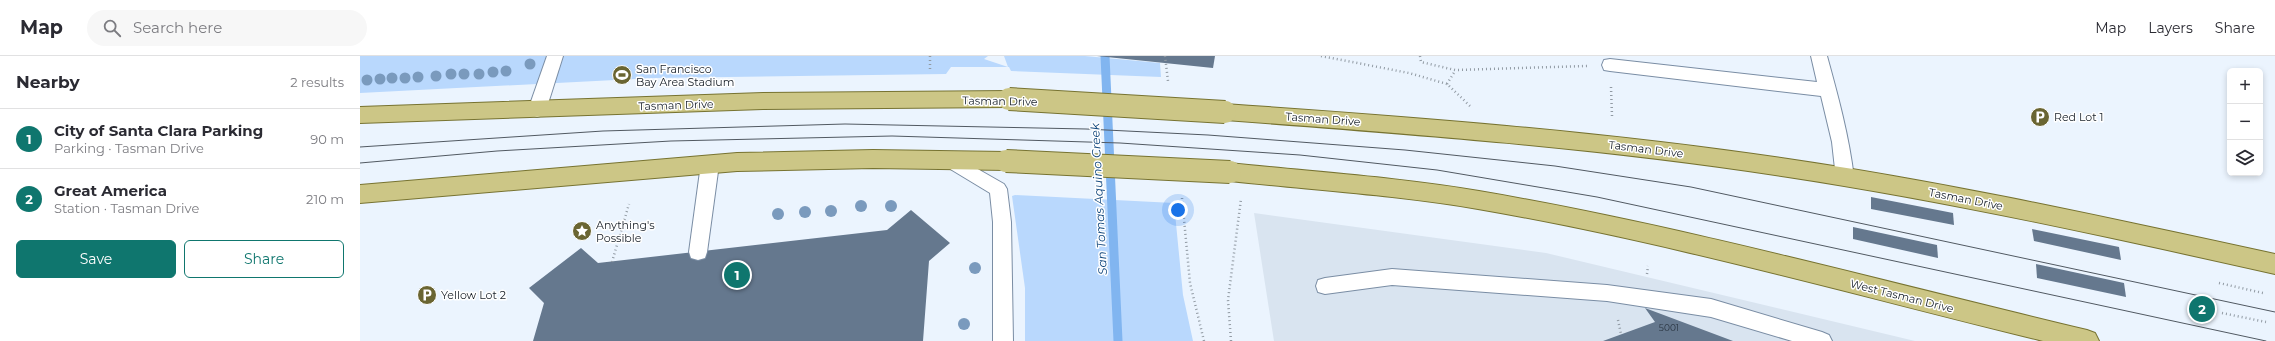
<!DOCTYPE html>
<meta charset="utf-8">
<style>
:root{--surface:#fff;--page:#f7f7f7;--text:#2b2b33;--muted:#7c7c81;--line:#e1e1e2;--accent:#0f766e}
body{margin:0;font-family:Montserrat,sans-serif;background:var(--page);color:var(--text)}
.controls{position:absolute;right:12px;top:12px;display:grid;overflow:hidden;border-radius:6px;box-shadow:0 2px 6px #0003}
.controls button{width:36px;height:36px;display:grid;place-items:center;padding:0;border:0;border-bottom:1px solid var(--line);background:var(--surface);color:var(--text);font:20px sans-serif}
.you{position:absolute;left:818px;top:154px;width:14px;height:14px;margin:-10px;border:3px solid #fff;border-radius:50%;background:#1a73e8;box-shadow:0 0 0 6px #1a73e833}
.badge{display:grid;place-items:center;width:26px;height:26px;border-radius:50%;background:var(--accent);color:#fff;font-size:13px;font-weight:700}
.pin{position:absolute;translate:-50% -50%;border:2px solid #fff;box-shadow:0 1px 4px #0006}
.list{margin:0;padding:0;list-style:none}
h2{display:flex;justify-content:space-between;align-items:center;height:52px;margin:0;padding:0 16px;font-size:17px}
h2 small{font-size:13px;font-weight:400;color:var(--muted)}
.list li{display:grid;grid-template-columns:26px 1fr auto;gap:12px;align-items:center;box-sizing:border-box;height:60px;padding:0 16px;border-top:1px solid var(--line)}
.list b{display:block;font-size:15px;white-space:nowrap}
.list p{margin:0;font-size:13px;white-space:nowrap;color:var(--muted)}
.list em{font-size:13px;font-style:normal;color:var(--muted)}
.actions{display:flex;gap:8px;padding:12px 16px}
.actions a{flex:1;padding:9px 0;border:1px solid var(--accent);border-radius:6px;text-align:center;font-size:14px;color:var(--accent)}
.actions .main{background:var(--accent);color:#fff}
.icon{flex:none;width:22px;height:22px;fill:none;stroke:currentColor;stroke-width:2;stroke-linecap:round;stroke-linejoin:round}
.map{position:relative;flex:none;width:1915px;height:285px;overflow:hidden}
header{display:flex;align-items:center;gap:24px;box-sizing:border-box;height:56px;padding:0 20px;background:var(--surface);border-bottom:1px solid var(--line)}
header strong{font-size:19px}
nav{display:flex;gap:22px;margin-inline-start:auto;font-size:14px}
.search{width:280px;height:36px;background:var(--page);display:flex;align-items:center;gap:10px;box-sizing:border-box;padding:0 14px;border-radius:22px;color:var(--muted);font-size:15px}
main{display:flex}
aside{flex:1;background:var(--surface)}
.map>svg:first-child{display:block}
.built{fill:#d9e4f0}
.green{fill:#b9d8fd}
.lines{fill:none;stroke-linecap:round;stroke-linejoin:round}
.stream{stroke:#81b5f0;stroke-width:9}
.building{fill:#65788e}
.lane-casing{stroke:#7a8da4;stroke-width:2}
.primary-casing{stroke:#777331;stroke-width:2}
.path{stroke:#919aa3;stroke-width:2.5;stroke-dasharray:1 3;stroke-linecap:butt}
.lane{fill:#fff;fill-rule:evenodd}
.primary{fill:#ccc686;fill-rule:evenodd}
.tram{stroke:#515962;stroke-width:1}
.primary-bridge-casing{stroke:#777331;stroke-width:24;stroke-linecap:butt}
.primary-bridge{stroke:#ccc686;stroke-width:22}
.tree{fill:#7a9abd}
.labels{text-anchor:middle;stroke-width:3;stroke-linejoin:round;paint-order:stroke}
.number-label{font-size:9px;fill:#2a3542}
.poi-label{font-size:11px;fill:#171f28;stroke:#fff;text-anchor:start}
.street-label{font-size:11px;fill:#171f28;stroke:#fff}
.water-label{font-size:12px;font-style:italic;fill:#10467c;stroke:#fff}
</style>
<header>
<strong>Map</strong>
<div class="search"><svg class="icon" aria-label="search" viewBox="0 0 24 24"><circle cx="10" cy="10" r="6"/><path d="M15 15l6 6"/></svg>Search here</div>
<nav><a>Map</a><a>Layers</a><a>Share</a></nav>
</header>
<main>
<aside>
<h2>Nearby<small>2 results</small></h2>
<ul class="list">
<li><span class="badge">1</span><div><b>City of Santa Clara Parking</b><p>Parking · Tasman Drive</p></div><em>90 m</em></li>
<li><span class="badge">2</span><div><b>Great America</b><p>Station · Tasman Drive</p></div><em>210 m</em></li>
</ul>
<div class="actions"><a class="main">Save</a><a>Share</a></div>
</aside>
<div class="map">
<svg width="1915" height="285" viewBox="0 0 1915 285">
<rect width="100%" height="100%" fill="#ebf4fe"/>
<path class="built" d="M 894,157 L 1186,197 L 1555,285 L 914,285 Z"/>
<g class="green">
<path d="M 0,0 L 628,0 L 624,3 L 648,11 L 644,0 L 725,0 L 800,7 L 801,21 L 651,15 L 649,11 L 591,11 L 586,18 L 294,22 L 0,37 Z"/>
<path d="M 655,139 L 814,147 L 823,239 L 833,285 L 665,285 L 665,232 L 652,140 Z"/>
</g>
<g class="lines">
<path class="stream" d="M 745,0 L 758,285"/>
</g>
<g class="building">
<path d="M 737,0 L 855,0 L 853,12 Z"/>
<path d="M 1511,141 L 1593,157 L 1594,169 L 1511,153 Z"/>
<path d="M 551,154 L 590,187 L 569,205 L 563,285 L 173,285 L 184,247 L 169,232 L 221,192 L 238,207 L 527,174 Z"/>
<path d="M 1493,171 L 1577,189 L 1578,202 L 1493,183 Z"/>
<path d="M 1672,173 L 1759,191 L 1761,204 L 1674,185 Z"/>
<path d="M 1676,208 L 1764,227 L 1766,241 L 1677,222 Z"/>
<path d="M 1285,252 L 1373,285 L 1243,285 L 1295,266 Z"/>
</g>
<g class="lines">
<g class="lane-casing">
<g id="lane">
<path d="M 187,0 L 203,0 L 186,54 L 183,59 L 177,61 L 171,59 L 168,54 Z"/>
<path d="M 1451,0 L 1467,0 C 1478,40 1489,80 1494,122 L 1491,127 L 1485,129 L 1479,127 L 1476,122 L 1472,86 L 1461,40 L 1250,15 L 1244,14 L 1242,9 L 1244,4 L 1250,3 L 1457,26 Z"/>
<path d="M 588,96 L 644,128 L 647,133 L 651,166 L 653,285 L 633,285 L 633,166 L 630,137 L 582,108 L 579,103 L 582,98 Z"/>
<path d="M 350,101 L 356,103 L 359,108 L 347,196 L 345,202 L 338,204 L 331,202 L 329,196 L 341,108 L 344,103 Z"/>
<path d="M 1032,213 L 1247,229 L 1351,243 L 1462,276 L 1469,279 L 1472,285 L 1432,285 L 1351,261 L 1247,245 L 1032,229 L 965,238 L 958,236 L 956,230 L 958,224 L 965,222 Z"/>
</g>
</g>
<g class="primary-casing">
<g id="primary">
<path d="M 649,35 L 656,37 L 659,43 L 656,49 L 649,51 L 403,53 L 0,67 L 0,51 L 403,37 Z"/>
<path d="M 865,48 C 1053,61 1241,75 1428,103 C 1592,127 1753,163 1915,198 L 1915,218 C 1754,182 1592,146 1428,121 C 1241,92 1053,78 865,64 L 858,62 L 855,56 L 858,50 Z"/>
<path d="M 513,94 L 646,96 L 654,99 L 657,105 L 654,111 L 646,114 L 513,112 L 377,115 L 0,147 L 0,129 L 377,97 Z"/>
<path d="M 870,107 C 953,116 1037,121 1119,135 C 1324,170 1525,226 1727,274 L 1735,277 L 1739,285 L 1683,285 C 1495,239 1309,186 1118,153 C 1036,139 953,134 870,125 L 862,122 L 859,116 L 862,110 Z"/>
</g>
</g>
<g class="path">
<path d="M 570,0 L 570,13"/>
<path d="M 805,0 L 808,25"/>
<path d="M 961,0 L 1049,17 L 1087,28 L 1110,50"/>
<path d="M 1060,0 L 1061,6 L 1095,14 L 1227,10"/>
<path d="M 1087,28 L 1095,15"/>
<path d="M 1251,31 L 1252,60"/>
<path d="M 822,142 L 830,227 L 844,285"/>
<path d="M 252,206 L 269,148"/>
<path d="M 1287,218 L 1288,210"/>
<path d="M 1859,227 L 1903,237"/>
<path d="M 1862,257 L 1906,266"/>
<path d="M 1258,264 L 1261,278"/>
<path d="M 871,285 L 868,244 L 881,143"/>
</g>
<use href="#lane" class="lane"/>
<use href="#primary" class="primary"/>
<g class="tram">
<path d="M 0,91 L 243,75 L 485,68 L 726,73 L 848,79 L 1045,94 L 1195,110 L 1331,131 L 1915,256"/>
<path d="M 0,107 L 137,95 L 311,85 L 532,80 L 760,87 L 940,99 L 1077,114 L 1237,141 L 1906,285"/>
</g>
<g class="primary-bridge-casing">
<g id="primary-bridge">
<path d="M 649,43 L 865,56"/>
<path d="M 646,105 L 870,116"/>
</g>
</g>
<use href="#primary-bridge" class="primary-bridge"/>
</g>
<g class="tree">
<circle cx="170" cy="8" r="5.5"/>
<circle cx="146" cy="15" r="5.5"/>
<circle cx="133" cy="16" r="5.5"/>
<circle cx="91" cy="18" r="5.5"/>
<circle cx="104" cy="18" r="5.5"/>
<circle cx="119" cy="18" r="5.5"/>
<circle cx="76" cy="20" r="5.5"/>
<circle cx="58" cy="21" r="5.5"/>
<circle cx="32" cy="22" r="5.5"/>
<circle cx="45" cy="22" r="5.5"/>
<circle cx="20" cy="23" r="5.5"/>
<circle cx="7" cy="24" r="5.5"/>
<circle cx="501" cy="150" r="6"/>
<circle cx="531" cy="150" r="6"/>
<circle cx="471" cy="155" r="6"/>
<circle cx="445" cy="156" r="6"/>
<circle cx="418" cy="158" r="6"/>
<circle cx="615" cy="212" r="6"/>
<circle cx="604" cy="268" r="6"/>
</g>
<defs>
<g id="stadium-disc" transform="scale(1)"><circle r="9.5" fill="#6a6532" stroke="#fff"/><path d="M0-5a6.5 5 0 1 0 0 10a6.5 5 0 1 0 0-10ZM-3.5-1.8h7v3.6h-7Z" fill="#fff"/></g>
<g id="parking-disc" transform="scale(1)"><circle r="9.5" fill="#6a6532" stroke="#fff"/><path d="M-3.5-5.5H1a3.5 3.5 0 0 1 0 7H-1V5.5H-3.5ZM-1-3.4V-.6H.8a1.4 1.4 0 0 0 0-2.8Z" fill="#fff"/></g>
<g id="sight-disc" transform="scale(1)"><circle r="9.5" fill="#6a6532" stroke="#fff"/><path d="M0-6L1.8-2.2L6-1.7L2.9 1.2L3.7 5.4L0 3.3L-3.7 5.4L-2.9 1.2L-6-1.7L-1.8-2.2Z" fill="#fff"/></g>
</defs>
<g fill-rule="evenodd">
<use href="#stadium-disc" x="262" y="19"/>
<use href="#parking-disc" x="1680" y="61"/>
<use href="#sight-disc" x="222" y="175"/>
<use href="#parking-disc" x="67" y="239"/>
</g>
<g class="labels">
<g class="number-label">
<text x="1309" y="275">5001</text>
</g>
<g class="poi-label">
<text x="276" y="17">San Francisco<tspan x="276" dy="13">Bay Area Stadium</tspan></text>
<text x="1694" y="65">Red Lot 1</text>
<text x="236" y="173">Anything's<tspan x="236" dy="13">Possible</tspan></text>
<text x="81" y="243">Yellow Lot 2</text>
</g>
<g class="street-label">
<text transform="translate(640 45) rotate(1)" y="4">Tasman Drive</text>
<text transform="translate(316 49) rotate(-2)" y="4">Tasman Drive</text>
<text transform="translate(963 63) rotate(4)" y="4">Tasman Drive</text>
<text transform="translate(1286 93) rotate(7)" y="4">Tasman Drive</text>
<text transform="translate(1606 143) rotate(11)" y="4">Tasman Drive</text>
<text transform="translate(1542 240) rotate(14)" y="4">West Tasman Drive</text>
</g>
<g class="water-label">
<text transform="translate(739 143) rotate(-93)" y="4">San Tomas Aquino Creek</text>
</g>
</g>
</svg>
<div class="controls">
<button>+</button>
<button>−</button>
<button><svg class="icon" aria-label="layers" viewBox="0 0 24 24"><path d="M12 4l9 5-9 5-9-5zM3 14l9 5 9-5"/></svg></button>
</div>
<div class="you"></div>
<div class="pin badge" style="left:377px;top:219px">1</div>
<div class="pin badge" style="left:1842px;top:253px">2</div>
</div>
</main>
